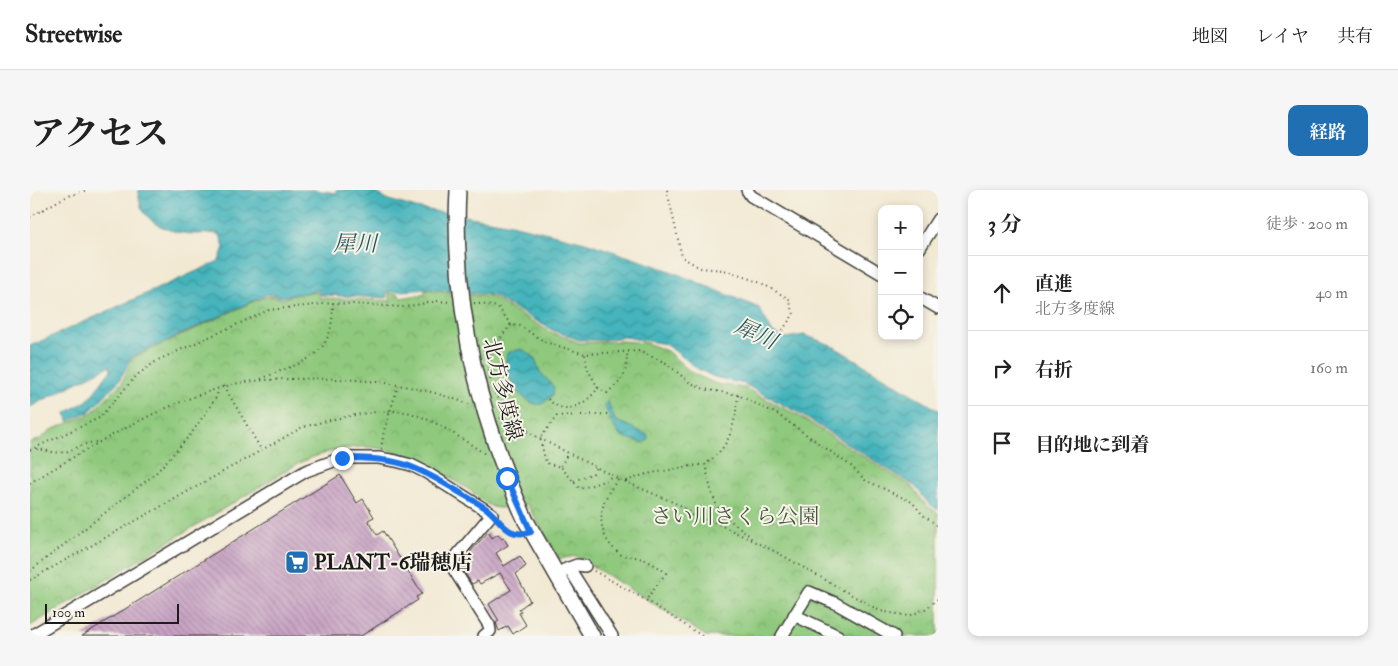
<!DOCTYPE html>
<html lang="ja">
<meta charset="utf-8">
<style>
:root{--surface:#fff;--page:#f6f6f6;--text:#222;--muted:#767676;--line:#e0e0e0;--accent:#1f6fb2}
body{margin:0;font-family:"IM FELL Double Pica","Noto Serif JP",serif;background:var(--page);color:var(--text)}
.controls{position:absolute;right:15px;top:15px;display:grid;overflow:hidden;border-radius:10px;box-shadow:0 2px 8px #0003}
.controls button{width:45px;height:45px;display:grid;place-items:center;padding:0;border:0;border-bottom:1px solid var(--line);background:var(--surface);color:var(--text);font:25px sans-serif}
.scale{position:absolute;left:15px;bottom:12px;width:134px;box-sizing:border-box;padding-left:5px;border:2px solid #1c1c1c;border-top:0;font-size:14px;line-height:18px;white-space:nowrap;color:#1c1c1c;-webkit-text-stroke:4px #f7f3e8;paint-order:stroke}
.stop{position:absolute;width:15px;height:15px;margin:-11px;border:4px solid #1a73e8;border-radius:50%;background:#fff}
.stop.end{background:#1a73e8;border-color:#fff;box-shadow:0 1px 5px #0008}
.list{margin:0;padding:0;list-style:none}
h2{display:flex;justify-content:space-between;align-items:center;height:65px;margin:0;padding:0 20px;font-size:21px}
h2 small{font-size:16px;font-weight:400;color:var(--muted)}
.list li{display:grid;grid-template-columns:32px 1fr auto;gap:15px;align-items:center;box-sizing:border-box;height:75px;padding:0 20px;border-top:1px solid var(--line)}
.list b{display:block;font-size:19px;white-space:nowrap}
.list p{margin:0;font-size:16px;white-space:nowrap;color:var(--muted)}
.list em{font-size:16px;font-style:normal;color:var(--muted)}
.icon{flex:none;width:28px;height:28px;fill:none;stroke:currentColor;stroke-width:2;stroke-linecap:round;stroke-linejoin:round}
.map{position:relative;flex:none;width:908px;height:446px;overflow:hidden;border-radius:10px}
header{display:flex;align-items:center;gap:30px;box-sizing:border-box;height:70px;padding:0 25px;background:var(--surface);border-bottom:1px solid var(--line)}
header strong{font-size:24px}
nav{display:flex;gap:28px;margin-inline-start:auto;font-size:18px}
.intro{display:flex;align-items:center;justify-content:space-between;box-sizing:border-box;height:120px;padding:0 30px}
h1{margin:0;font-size:35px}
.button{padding:12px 22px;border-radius:10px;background:var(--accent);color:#fff;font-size:18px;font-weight:700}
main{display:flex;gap:30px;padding:0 30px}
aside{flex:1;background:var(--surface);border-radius:10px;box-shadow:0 2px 8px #0003}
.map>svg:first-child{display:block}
.park{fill:url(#park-crowns);stroke:#56724c}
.water{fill:url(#water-waves);stroke:#30686c}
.building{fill:url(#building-back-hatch)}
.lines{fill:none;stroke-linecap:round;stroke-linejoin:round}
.minor-casing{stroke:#3c3b37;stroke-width:14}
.major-casing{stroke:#3c3b37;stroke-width:18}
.path{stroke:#3c3b37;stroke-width:2;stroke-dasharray:1 4;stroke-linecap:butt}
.minor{stroke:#fff;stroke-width:11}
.major{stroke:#fff;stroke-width:15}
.major-bridge-casing{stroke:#3c3b37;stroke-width:18;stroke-linecap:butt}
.major-bridge{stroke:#fff;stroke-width:15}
.route{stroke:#1a73e8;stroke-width:6}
.labels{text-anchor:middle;stroke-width:4;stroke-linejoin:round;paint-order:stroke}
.street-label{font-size:21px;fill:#1c1c1c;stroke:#f7f3e8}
.park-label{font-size:21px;fill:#44593e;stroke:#f7f3e8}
.poi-label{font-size:21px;font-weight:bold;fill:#1c1c1c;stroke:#f7f3e8;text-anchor:start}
.water-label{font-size:22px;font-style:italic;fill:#2c595c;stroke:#f7f3e8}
</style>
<header>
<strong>Streetwise</strong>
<nav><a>地図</a><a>レイヤ</a><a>共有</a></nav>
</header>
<div class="intro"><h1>アクセス</h1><a class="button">経路</a></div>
<main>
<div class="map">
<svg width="908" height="446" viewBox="0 0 908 446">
<defs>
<pattern id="park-crowns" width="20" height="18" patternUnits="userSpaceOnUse" patternTransform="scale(1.25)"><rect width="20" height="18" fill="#8fc97d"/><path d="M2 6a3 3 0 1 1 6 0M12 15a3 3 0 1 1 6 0" fill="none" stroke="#7bac6b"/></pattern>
<pattern id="water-waves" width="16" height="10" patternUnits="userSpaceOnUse" patternTransform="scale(1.25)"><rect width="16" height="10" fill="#44b4bc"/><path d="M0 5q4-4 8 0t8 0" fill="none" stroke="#389298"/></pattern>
<pattern id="building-back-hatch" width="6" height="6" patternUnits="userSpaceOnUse" patternTransform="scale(1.25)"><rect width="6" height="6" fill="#c8a2c4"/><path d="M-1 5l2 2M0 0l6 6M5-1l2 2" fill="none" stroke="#a2839e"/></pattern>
</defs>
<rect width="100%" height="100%" fill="#f7f3e8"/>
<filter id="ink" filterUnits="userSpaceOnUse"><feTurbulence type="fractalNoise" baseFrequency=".02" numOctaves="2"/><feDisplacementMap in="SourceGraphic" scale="10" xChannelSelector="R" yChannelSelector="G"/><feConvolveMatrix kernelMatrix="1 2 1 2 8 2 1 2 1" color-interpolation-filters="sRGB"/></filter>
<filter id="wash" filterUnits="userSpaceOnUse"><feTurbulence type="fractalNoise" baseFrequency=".0096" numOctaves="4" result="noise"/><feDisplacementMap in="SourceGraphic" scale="20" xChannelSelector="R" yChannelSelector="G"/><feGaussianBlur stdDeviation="1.12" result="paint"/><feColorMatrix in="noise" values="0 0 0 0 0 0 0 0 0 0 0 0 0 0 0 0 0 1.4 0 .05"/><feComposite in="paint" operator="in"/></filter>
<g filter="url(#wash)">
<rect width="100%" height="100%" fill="#f2e9d3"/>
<path class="park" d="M 395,100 L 461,107 L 520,142 L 550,153 L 592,151 L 616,153 L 637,161 L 662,183 L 686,194 L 715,198 L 767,225 L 881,296 L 897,316 L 908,323 L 908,446 L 676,446 L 546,366 L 529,369 L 497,314 C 488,315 471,320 463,317 C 453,313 444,302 435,297 C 373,261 340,241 269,273 L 0,436 L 0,252 L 9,250 L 21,240 L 60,224 L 92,192 L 103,168 L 220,113 L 239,106 L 253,109 L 265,104 L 289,102 L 290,108 L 361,111 L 358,103 L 369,104 L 370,108 L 395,104 Z"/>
<g class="water">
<path d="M 109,0 L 283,0 L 306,3 L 306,0 L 343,0 L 356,9 L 386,18 L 477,33 L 555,52 L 638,80 L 729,118 L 743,143 L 756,148 L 774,145 L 801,155 L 908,220 L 908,320 L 898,313 L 886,297 L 765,221 L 714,194 L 684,187 L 668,179 L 636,154 L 594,147 L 574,150 L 549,150 L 522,140 L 461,105 L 398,99 L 356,102 L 357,108 L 291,105 L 290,100 L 251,107 L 238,104 L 102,167 L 89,191 L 59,222 L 38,231 L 36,223 L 58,210 L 81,180 L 79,176 L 0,217 L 0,156 L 189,71 L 194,57 L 190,45 C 180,42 176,44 167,44 C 140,44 106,32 109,0 Z"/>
<path d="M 492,159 L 504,167 L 510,182 L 524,197 L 523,205 C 518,209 513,216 506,214 C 487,210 472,179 477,163 Z"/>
<path d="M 578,212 L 585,230 L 618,245 L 618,250 L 614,253 L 590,246 L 581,232 L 574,214 Z"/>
</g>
<g id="blocks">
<g class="building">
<path d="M 310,285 L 327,313 L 333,309 L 344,327 L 338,330 L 347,345 L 353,341 L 392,404 L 386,407 L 388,410 L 331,446 L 52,446 Z"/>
<path d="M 458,342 L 462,348 L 468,344 L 471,348 L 473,347 L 478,355 L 466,363 L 474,376 L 490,366 L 496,376 L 486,384 L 500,411 L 489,419 L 491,422 L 489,423 L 496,435 L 483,444 L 478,436 L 469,441 L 466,433 L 469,431 L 459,414 L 481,400 L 470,383 L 450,394 L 448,391 L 442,394 L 432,379 L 434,378 L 431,372 Z"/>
</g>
</g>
</g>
<g filter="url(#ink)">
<use href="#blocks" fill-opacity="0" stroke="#3c3b37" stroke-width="1"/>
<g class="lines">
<g class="minor-casing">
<g id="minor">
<path d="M 717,0 L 721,6 L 852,84"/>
<path d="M 889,59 L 908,29"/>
<path d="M 889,107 L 908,118"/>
<path d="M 539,378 L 582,446"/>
<path d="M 534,380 L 547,375 L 555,376"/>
<path d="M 764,425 L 808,446"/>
<path d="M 1,446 L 276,281 L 312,268 L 349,268 L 366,271 L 381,275 L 397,283 L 462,324 L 424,369 L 423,378 L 459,435 L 460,441 L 454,446"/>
<path d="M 752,446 L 779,402 L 805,413 L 864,446"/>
</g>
</g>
<g class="major-casing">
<path id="major" d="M 496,331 L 562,446"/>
</g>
<g class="path">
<path d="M 637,0 L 652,67 L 670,78 L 694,80 L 731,93 L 759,109 L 764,124 L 751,142"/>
<path d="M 0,27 L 33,8 L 57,0"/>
<path d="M 444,113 L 468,117 L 481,135 L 490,136 L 515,152 L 555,164 L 609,161 L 636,173 L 659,192 L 674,199 L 708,205 L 747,224 L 821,276 L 835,290 L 882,312 L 893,325 L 908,336"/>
<path d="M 481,135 C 454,164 451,193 480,223 C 488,231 495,231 498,241"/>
<path d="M 231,189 C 276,169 303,170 303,113"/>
<path d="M 194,196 L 232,261"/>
<path d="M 568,198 L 577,203 C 595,187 597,185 597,161"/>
<path d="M 708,205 C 705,233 701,258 675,274 C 679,290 682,314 694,325 C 704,335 715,339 723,351"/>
<path d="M 518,209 C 534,227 556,215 568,198 L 557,178 L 555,164"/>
<path d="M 577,224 L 527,226 L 510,248 L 516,273 L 531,277 L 550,299 L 577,290 L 582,286"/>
<path d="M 470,228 L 589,289 L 652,316 L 664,328 L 680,330 L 748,363 L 850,421 L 879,426 L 895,419 L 908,409"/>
<path d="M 7,259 C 16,260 26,264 35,262 C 49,258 54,252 69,252"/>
<path d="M 351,259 L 354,241 L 368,196"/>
<path d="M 0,260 L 69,228 L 107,185 L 128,170 L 239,120 L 303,113 L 374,117 L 408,111 L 421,112"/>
<path d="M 531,276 L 538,263"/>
<path d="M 588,290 C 567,312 564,345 590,364 C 595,367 600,365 605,367 C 616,369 628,376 636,383 L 616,410"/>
<path d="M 544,291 L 563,283 L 566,277"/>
<path d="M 596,291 L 616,284 L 674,274"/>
<path d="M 0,293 C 62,256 123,218 193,197 C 215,190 238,190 260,189 C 323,187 384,192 443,216"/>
<path d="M 468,331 C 474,338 479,343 489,344"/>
<path d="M 0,381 L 125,284 L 161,244 L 187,206 L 188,199"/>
<path d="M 564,381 L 616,410 L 672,446"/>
<path d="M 0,390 L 271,238 C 295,230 357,216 380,223 C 408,231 433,250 457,265"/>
</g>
<use href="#minor" class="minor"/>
<use href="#major" class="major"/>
<g class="major-bridge-casing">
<path id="major-bridge" d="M 428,0 C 422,115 449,227 496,331"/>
</g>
<use href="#major-bridge" class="major-bridge"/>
</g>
</g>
<g class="lines" filter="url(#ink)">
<path class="route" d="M 312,268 C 365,268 379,272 424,299 C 435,306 447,312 457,319 C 473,332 477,349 501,342 L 477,288"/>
</g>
<defs>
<g id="supermarket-square" transform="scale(1.25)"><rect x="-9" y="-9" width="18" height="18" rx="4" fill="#1f6fb2" stroke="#f7f3e8"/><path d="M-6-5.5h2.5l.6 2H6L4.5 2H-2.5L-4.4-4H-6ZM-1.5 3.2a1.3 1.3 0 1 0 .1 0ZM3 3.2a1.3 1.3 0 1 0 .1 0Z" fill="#fff"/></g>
</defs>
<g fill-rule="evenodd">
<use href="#supermarket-square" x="267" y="372"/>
</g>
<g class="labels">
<g class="street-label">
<text transform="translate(473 199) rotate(76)" y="7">北方多度線</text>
</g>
<g class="park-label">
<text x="705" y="333">さい川さくら公園</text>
</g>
<g class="poi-label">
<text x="284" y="379">PLANT-6瑞穂店</text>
</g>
<g class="water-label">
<text x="325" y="61">犀川</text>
<text transform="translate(726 143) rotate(24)" y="8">犀川</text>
</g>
</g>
</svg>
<div class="controls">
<button>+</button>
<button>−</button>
<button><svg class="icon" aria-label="locate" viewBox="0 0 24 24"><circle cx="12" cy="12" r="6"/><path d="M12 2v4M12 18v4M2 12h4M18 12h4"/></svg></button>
</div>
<div class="scale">100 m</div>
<div class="stop" style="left:477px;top:288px"></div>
<div class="stop end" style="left:312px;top:268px"></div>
</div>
<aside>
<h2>3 分<small>徒歩 · 200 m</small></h2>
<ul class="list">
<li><svg class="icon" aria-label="ahead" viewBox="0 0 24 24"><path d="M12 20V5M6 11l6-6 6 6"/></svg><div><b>直進</b><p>北方多度線</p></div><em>40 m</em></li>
<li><svg class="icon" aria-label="right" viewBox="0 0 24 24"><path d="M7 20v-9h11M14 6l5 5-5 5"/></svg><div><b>右折</b></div><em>160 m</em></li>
<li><svg class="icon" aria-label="arrive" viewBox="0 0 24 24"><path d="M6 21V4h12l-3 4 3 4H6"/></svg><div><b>目的地に到着</b></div></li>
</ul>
</aside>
</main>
